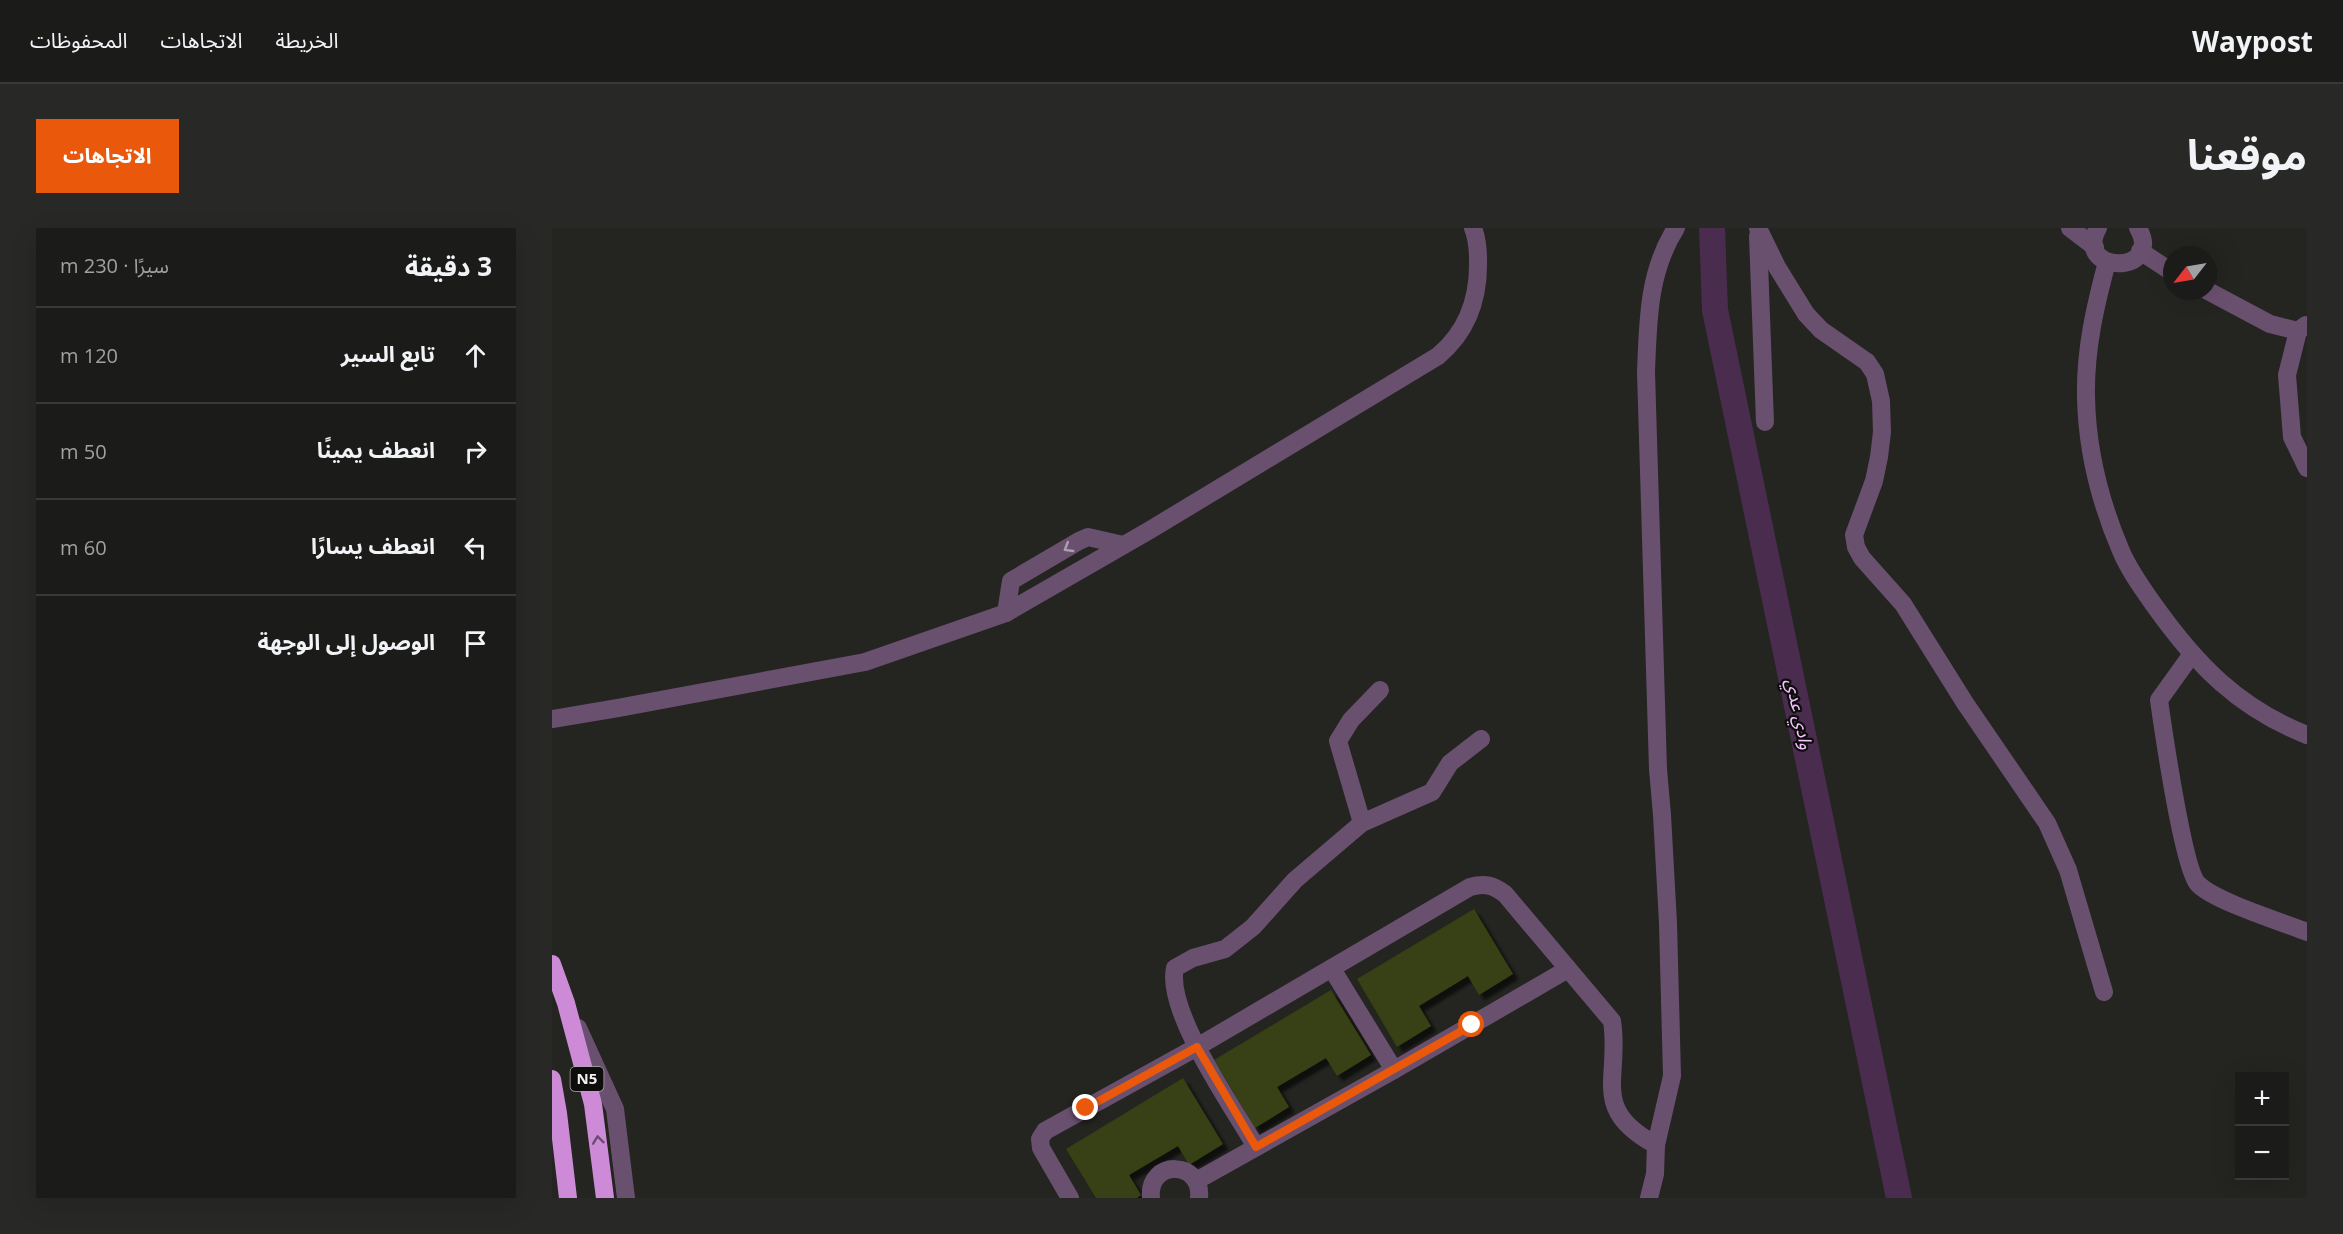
<!DOCTYPE html>
<html lang="ar">
<meta charset="utf-8">
<style>
:root{--surface:#1b1b19;--page:#282826;--text:#f1f3f6;--muted:#a0a1a2;--line:#393938;--accent:#ea580c}
body{margin:0;font-family:"Open Sans","Noto Sans Arabic",sans-serif;background:var(--page);color:var(--text);direction:rtl}
.controls{position:absolute;right:18px;bottom:18px;display:grid;overflow:hidden;border-radius:0px;box-shadow:0 6px 24px #0002}
.controls button{width:54px;height:54px;display:grid;place-items:center;padding:0;border:0;border-bottom:2px solid var(--line);background:var(--surface);color:var(--text);font:30px sans-serif}
.compass{position:absolute;left:1611px;top:18px;width:54px;height:54px;border-radius:50%;background:var(--surface);box-shadow:0 6px 24px #0002;rotate:239deg}
.stop{position:absolute;width:18px;height:18px;margin:-14px;border:4px solid #ea580c;border-radius:50%;background:#fff}
.stop.end{background:#ea580c;border-color:#fff;box-shadow:0 2px 6px #0008}
.list{margin:0;padding:0;list-style:none}
h2{display:flex;justify-content:space-between;align-items:center;height:78px;margin:0;padding:0 24px;font-size:26px}
h2 small{font-size:20px;font-weight:400;color:var(--muted)}
.list li{display:grid;grid-template-columns:39px 1fr auto;gap:18px;align-items:center;box-sizing:border-box;height:96px;padding:0 24px;border-top:2px solid var(--line)}
.list b{display:block;font-size:22px;white-space:nowrap}
.list em{font-size:20px;font-style:normal;color:var(--muted)}
.icon{flex:none;width:33px;height:33px;fill:none;stroke:currentColor;stroke-width:2;stroke-linecap:round;stroke-linejoin:round}
.map{position:relative;flex:none;width:1755px;height:970px;overflow:hidden;direction:ltr;border-radius:0px}
header{display:flex;align-items:center;gap:36px;box-sizing:border-box;height:84px;padding:0 30px;background:var(--surface);border-bottom:2px solid var(--line)}
header strong{font-size:28px}
nav{display:flex;gap:33px;margin-inline-start:auto;font-size:21px}
.intro{display:flex;align-items:center;justify-content:space-between;box-sizing:border-box;height:144px;padding:0 36px}
h1{margin:0;font-size:42px}
.button{padding:15px 27px;border-radius:0px;background:var(--accent);color:#fff;font-size:21px;font-weight:700}
main{display:flex;gap:36px;padding:0 36px}
aside{flex:1;background:var(--surface);border-radius:0px;box-shadow:0 6px 24px #0002}
.map>svg:first-child{display:block}
.lines{fill:none;stroke-linecap:round;stroke-linejoin:round}
.river{stroke:#492c4e;stroke-width:26}
.building{fill:#384012;filter:url(#shadow)}
.minor{stroke:#6a506f;stroke-width:18}
.highway{stroke:#cd8bd7;stroke-width:18}
.oneway{stroke:#ada0af}
.oneway2{stroke:#6d4c72}
.route{stroke:#ea580c;stroke-width:8}
.labels{text-anchor:middle;stroke-width:4.5;stroke-linejoin:round;paint-order:stroke}
.shield{fill:#0d0d0c;stroke:#acadab;stroke-width:1.5}
.shield-label{font-size:15px;font-weight:bold;fill:#f0f1ef}
.water-label{font-size:18px;font-style:italic;fill:#f6c3ff;stroke:#0d0d0c}
</style>
<header>
<strong>Waypost</strong>
<nav><a>الخريطة</a><a>الاتجاهات</a><a>المحفوظات</a></nav>
</header>
<div class="intro"><h1>موقعنا</h1><a class="button">الاتجاهات</a></div>
<main>
<div class="map">
<svg width="1755" height="970" viewBox="0 0 1755 970">
<defs>
<filter id="shadow"><feDropShadow dx="5.5" dy="5.5" stdDeviation="1.5" flood-color="#0009"/></filter>
</defs>
<rect width="100%" height="100%" fill="#242421"/>
<g class="lines">
<path class="river" d="M 1160,0 L 1163,82 L 1347,970"/>
</g>
<g class="building">
<path d="M 922,681 L 961,746 L 927,767 L 916,748 L 867,778 L 879,798 L 845,819 L 805,751 Z"/>
<path d="M 779,762 L 819,827 L 785,848 L 774,830 L 725,859 L 737,879 L 703,900 L 662,832 Z"/>
<path d="M 631,850 L 671,916 L 637,937 L 626,918 L 577,947 L 589,967 L 585,970 L 544,970 L 514,921 Z"/>
</g>
<g class="lines">
<g class="minor">
<path d="M 1206,0 L 1225,39 L 1254,86 L 1269,102 L 1315,134 L 1323,146 L 1329,173 L 1330,204 L 1327,229 L 1322,253 L 1302,307 L 1304,319 L 1310,330 L 1351,376 L 1413,475 L 1495,595 L 1516,642 L 1552,764"/>
<path d="M 1518,0 L 1543,19"/>
<path d="M 1546,0 C 1520,47 1613,47 1586,0"/>
<path d="M 1206,8 L 1213,194"/>
<path d="M 1588,23 L 1620,44"/>
<path d="M 1555,34 C 1543,79 1533,122 1534,169 C 1535,222 1548,274 1569,323 C 1577,342 1590,360 1602,377 C 1644,436 1686,480 1755,507"/>
<path d="M 1656,63 L 1718,96 L 1746,103 L 1754,97"/>
<path d="M 1746,103 L 1735,147 L 1740,209 L 1755,240"/>
<path d="M 454,385 L 459,353 L 527,313 L 536,309 L 571,317"/>
<path d="M 1640,426 L 1607,472 C 1611,500 1631,641 1646,656 C 1662,673 1730,694 1755,704"/>
<path d="M 0,491 L 66,480 L 313,434 L 454,385 L 598,302 L 886,128 C 916,103 927,70 926,32 C 926,22 925,10 921,0"/>
<path d="M 810,595 L 786,513 L 799,492 L 828,462"/>
<path d="M 780,741 L 842,842"/>
<path d="M 26,800 L 63,881 L 74,970"/>
<path d="M 704,919 C 681,879 613,783 623,740 L 641,730 L 673,721 L 701,699 L 743,652 L 810,595 L 880,564 L 898,535 L 929,511"/>
<path d="M 644,953 L 842,842 L 1016,741"/>
<path d="M 518,970 L 489,920 L 488,911 L 493,903 L 645,819 L 918,659 C 933,655 941,657 953,666 L 1060,793 C 1069,850 1037,881 1104,917"/>
<path d="M 599,970 C 595,931 651,932 647,970"/>
<path d="M 1097,970 L 1103,946 L 1104,917 L 1120,848 L 1116,695 L 1110,587 L 1106,541 L 1094,144 C 1096,93 1096,44 1124,0"/>
</g>
<g class="highway">
<path d="M 0,736 L 14,775 L 41,876 L 53,970"/>
<path d="M 0,851 L 6,885 L 16,970"/>
</g>
</g>
<defs><path id="oneway-chevron" d="M-2-3.5L2.5 0L-2 3.5" fill="none" stroke-width="1.6" stroke-linecap="round" stroke-linejoin="round" transform="scale(1.5)"/></defs>
<use class="oneway" href="#oneway-chevron" transform="translate(516 320) rotate(149)"/>
<use class="oneway2" href="#oneway-chevron" transform="translate(46 912) rotate(-97)"/>
<g class="lines">
<path class="route" d="M 534,880 L 645,819 L 704,919 L 920,797"/>
</g>
<g class="labels">
<rect class="shield" x="18.5" y="839" width="33" height="24" rx="4.5"/>
<g class="shield-label">
<text x="35" y="856">N5</text>
</g>
<g class="water-label">
<text transform="translate(1247 486) rotate(78)" y="6">وادي عدي</text>
</g>
</g>
</svg>
<div class="controls">
<button>+</button>
<button>−</button>
</div>
<svg class="compass" viewBox="-18 -18 36 36"><path d="M0-13l5 13h-10z" fill="#e53935"/><path d="M0 13l5-13h-10z" fill="#a0a1a2"/></svg>
<div class="stop" style="left:920px;top:797px"></div>
<div class="stop end" style="left:534px;top:880px"></div>
</div>
<aside>
<h2>3 دقيقة<small>سيرًا · 230 m</small></h2>
<ul class="list">
<li><svg class="icon" aria-label="ahead" viewBox="0 0 24 24"><path d="M12 20V5M6 11l6-6 6 6"/></svg><div><b>تابع السير</b></div><em>120 m</em></li>
<li><svg class="icon" aria-label="right" viewBox="0 0 24 24"><path d="M7 20v-9h11M14 6l5 5-5 5"/></svg><div><b>انعطف يمينًا</b></div><em>50 m</em></li>
<li><svg class="icon" aria-label="left" viewBox="0 0 24 24"><path d="M17 20v-9H6M10 6l-5 5 5 5"/></svg><div><b>انعطف يسارًا</b></div><em>60 m</em></li>
<li><svg class="icon" aria-label="arrive" viewBox="0 0 24 24"><path d="M6 21V4h12l-3 4 3 4H6"/></svg><div><b>الوصول إلى الوجهة</b></div></li>
</ul>
</aside>
</main>
